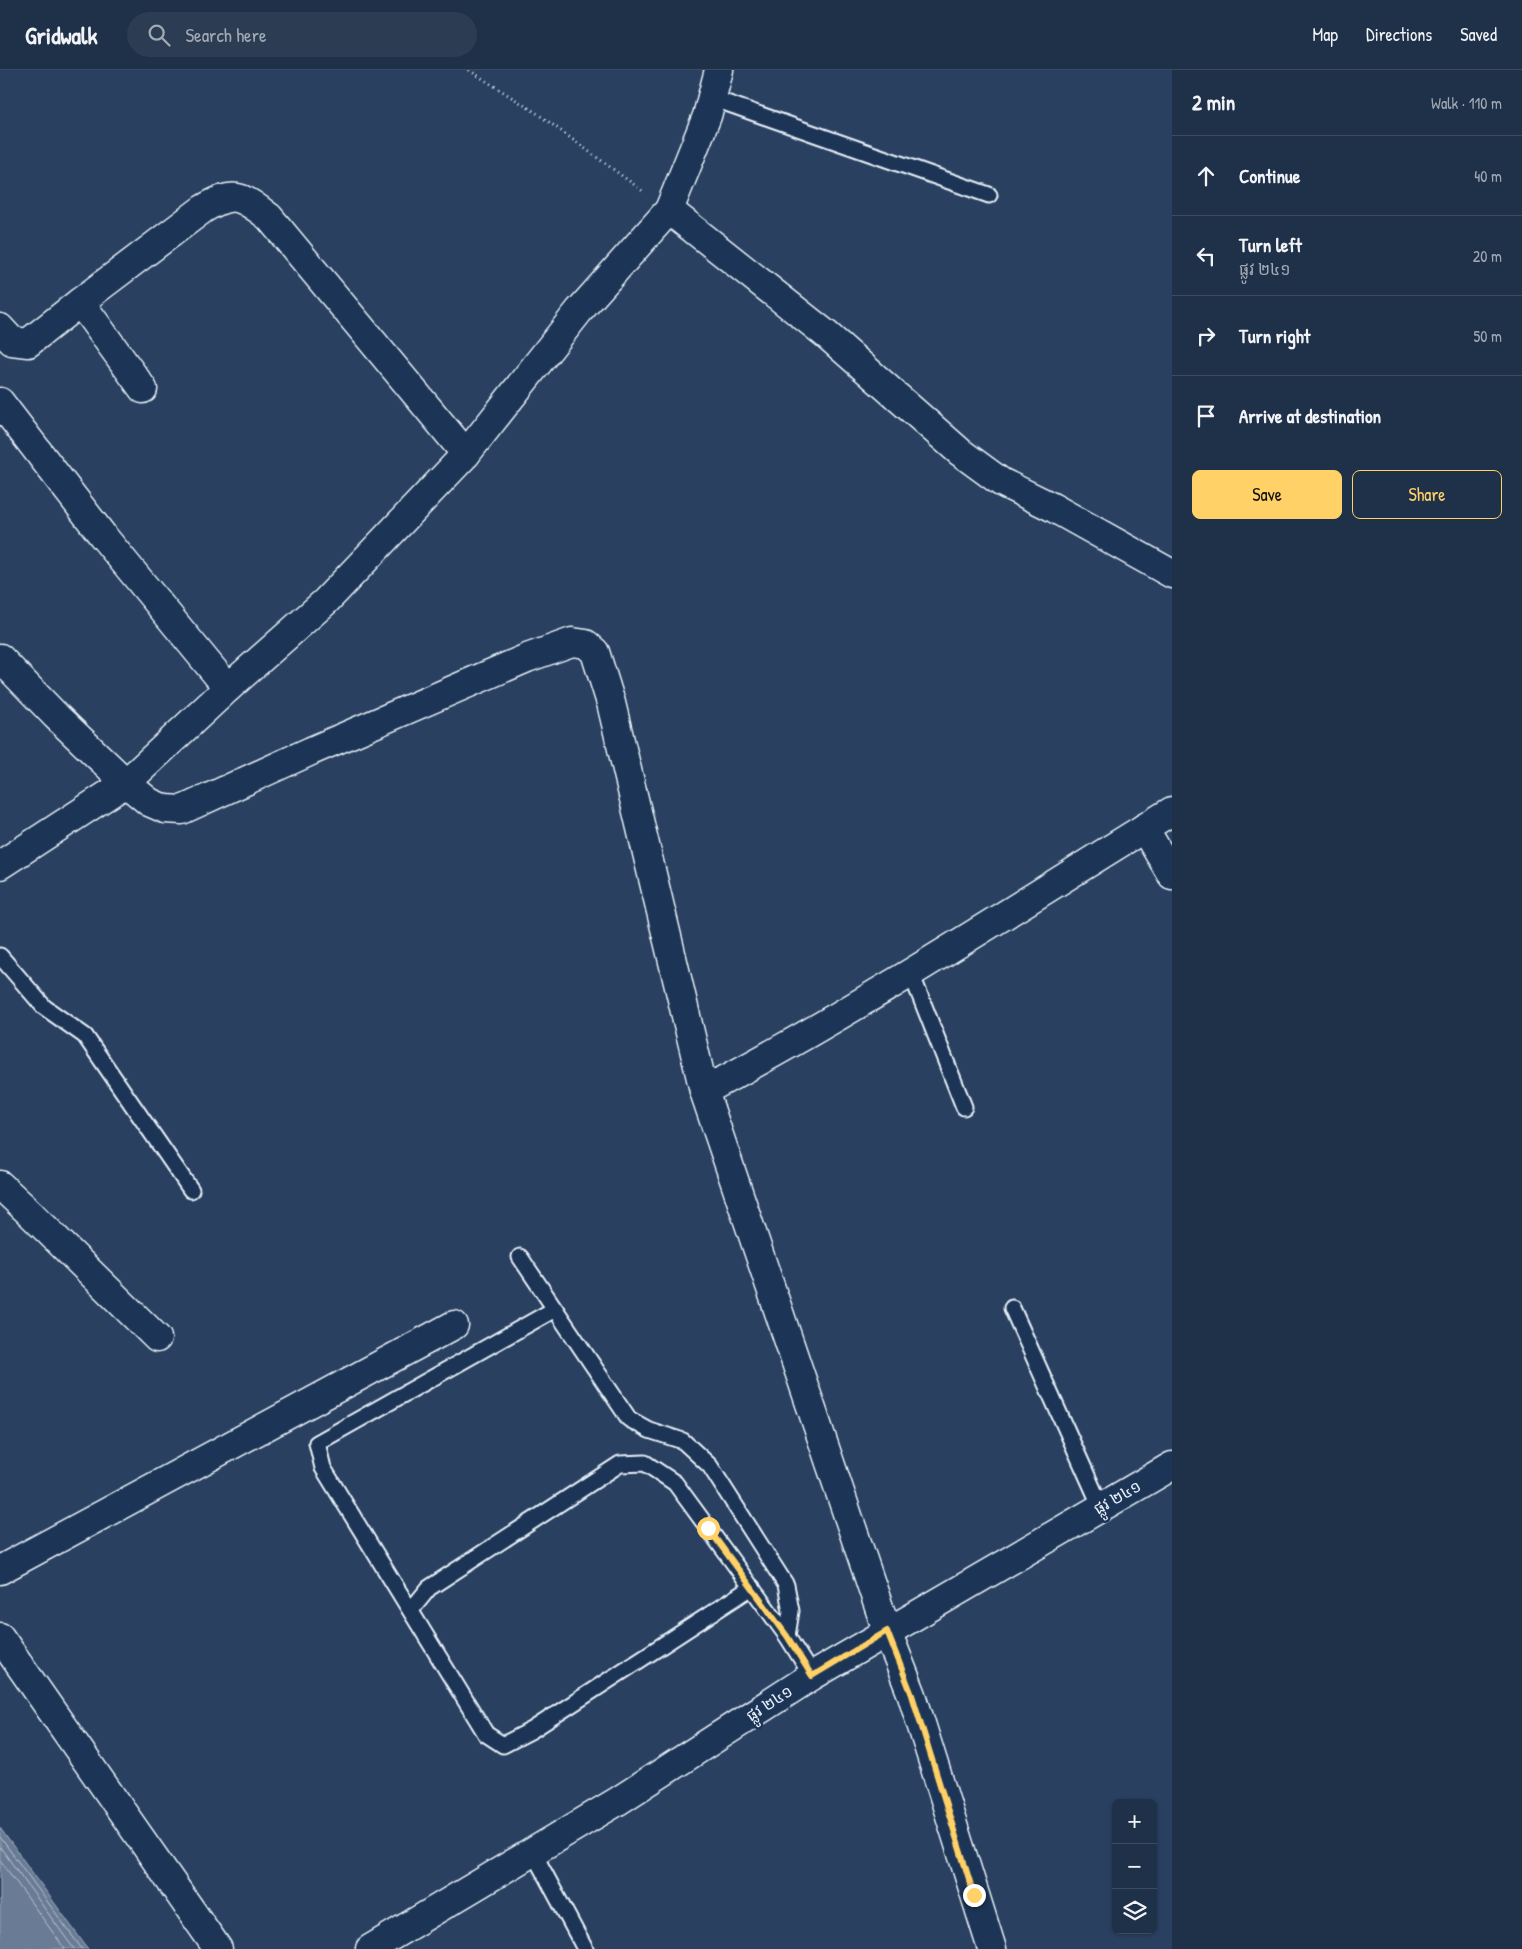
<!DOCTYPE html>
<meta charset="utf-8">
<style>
:root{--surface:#1f3049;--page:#2c3c53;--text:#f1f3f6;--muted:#a1a9b4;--line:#3c4b61;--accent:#ffd166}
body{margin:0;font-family:"Patrick Hand","Noto Sans Khmer",sans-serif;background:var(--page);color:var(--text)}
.controls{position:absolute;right:15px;bottom:15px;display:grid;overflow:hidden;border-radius:8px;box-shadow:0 1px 4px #0004}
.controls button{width:45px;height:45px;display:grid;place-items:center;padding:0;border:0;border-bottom:1px solid var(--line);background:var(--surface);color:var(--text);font:25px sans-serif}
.stop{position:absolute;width:15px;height:15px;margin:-11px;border:4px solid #ffd166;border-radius:50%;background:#fff}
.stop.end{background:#ffd166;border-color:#fff;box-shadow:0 1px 5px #0008}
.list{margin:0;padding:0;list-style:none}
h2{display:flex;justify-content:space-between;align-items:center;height:65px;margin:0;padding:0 20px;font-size:21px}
h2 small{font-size:16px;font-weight:400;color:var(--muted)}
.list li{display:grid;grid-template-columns:32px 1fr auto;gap:15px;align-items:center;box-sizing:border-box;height:80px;padding:0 20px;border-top:1px solid var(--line)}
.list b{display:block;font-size:19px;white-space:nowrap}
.list p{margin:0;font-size:16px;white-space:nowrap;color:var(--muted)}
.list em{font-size:16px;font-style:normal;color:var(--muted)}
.actions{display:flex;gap:10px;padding:15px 20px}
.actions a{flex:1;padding:11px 0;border:1px solid var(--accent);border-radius:8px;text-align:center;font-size:18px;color:var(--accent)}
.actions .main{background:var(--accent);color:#111}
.icon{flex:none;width:28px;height:28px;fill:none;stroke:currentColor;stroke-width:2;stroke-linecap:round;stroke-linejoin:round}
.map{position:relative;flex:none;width:1172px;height:1879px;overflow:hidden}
header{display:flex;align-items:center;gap:30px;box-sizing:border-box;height:70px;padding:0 25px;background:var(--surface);border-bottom:1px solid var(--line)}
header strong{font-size:24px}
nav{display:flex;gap:28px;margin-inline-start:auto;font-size:18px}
.search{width:350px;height:45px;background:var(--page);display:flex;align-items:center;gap:12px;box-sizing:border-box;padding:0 18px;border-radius:28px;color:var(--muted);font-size:19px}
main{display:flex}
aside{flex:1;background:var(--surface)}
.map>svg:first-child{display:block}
.water{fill:#6b7c95;stroke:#9dabbd}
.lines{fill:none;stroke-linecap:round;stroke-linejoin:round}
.shore{stroke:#b6c2d0;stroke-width:1}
.service-casing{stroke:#e8f1f8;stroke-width:19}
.minor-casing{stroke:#e8f1f8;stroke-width:31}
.path{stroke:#e8f1f8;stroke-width:3;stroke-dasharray:1 4;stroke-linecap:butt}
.service{stroke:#1d3557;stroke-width:15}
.minor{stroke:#1d3557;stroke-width:28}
.route{stroke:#ffd166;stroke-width:6}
.labels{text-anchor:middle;stroke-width:5;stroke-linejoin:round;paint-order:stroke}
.street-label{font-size:16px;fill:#e8f1f8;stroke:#1d3557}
</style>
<header>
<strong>Gridwalk</strong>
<div class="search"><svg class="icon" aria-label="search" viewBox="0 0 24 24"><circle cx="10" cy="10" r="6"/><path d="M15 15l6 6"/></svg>Search here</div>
<nav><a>Map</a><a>Directions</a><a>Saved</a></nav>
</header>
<main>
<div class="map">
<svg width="1172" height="1879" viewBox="0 0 1172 1879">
<rect width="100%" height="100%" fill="#294061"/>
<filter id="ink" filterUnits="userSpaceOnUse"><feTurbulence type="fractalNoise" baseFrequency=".02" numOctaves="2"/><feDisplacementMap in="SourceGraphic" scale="10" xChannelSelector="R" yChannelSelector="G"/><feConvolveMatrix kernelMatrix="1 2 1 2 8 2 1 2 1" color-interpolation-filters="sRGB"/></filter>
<g filter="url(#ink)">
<path class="water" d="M 0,1758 L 88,1879 L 0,1879 Z"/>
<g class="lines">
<g class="shore">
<path d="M 0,1767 L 82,1879"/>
<path d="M 0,1777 L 74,1879"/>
<path d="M 0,1790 L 65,1879"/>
</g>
<g class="service-casing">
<g id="service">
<path d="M 712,28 L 989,125"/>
<path d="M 0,886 L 44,937 L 85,966 L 191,1120"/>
<path d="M 911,903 L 964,1037"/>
<path d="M 520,1187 L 629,1349 L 649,1360 L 683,1371 L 710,1396 L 786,1515 L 791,1541 L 787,1566"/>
<path d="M 1012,1238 L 1101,1437"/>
<path d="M 555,1239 L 317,1373 L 323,1398 L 486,1664 L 503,1675 L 532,1660 L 752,1517"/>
<path d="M 411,1540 L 429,1518 L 620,1394 L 645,1393 L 675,1413 L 787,1566 L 812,1606"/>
<path d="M 533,1782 L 585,1879"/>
</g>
</g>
<g class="minor-casing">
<g id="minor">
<path d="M 669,140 L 827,265 L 960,382 L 1001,412 L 1052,437 L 1172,504"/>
<path d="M 80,232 L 203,139 C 235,120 241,126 269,147 L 466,384"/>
<path d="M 0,258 L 12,271 L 28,273 L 80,232 L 143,319"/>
<path d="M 0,332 L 103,466 L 228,618"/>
<path d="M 0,588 L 56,646 L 126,713 L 149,732 L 165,739 L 182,740 L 311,681 L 527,588 L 572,572 L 586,574 L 595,582 L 611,633 L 704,1021 L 887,1561 L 912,1625 L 992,1879"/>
<path d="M 1144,758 L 1172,805"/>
<path d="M 0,795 L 126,713 L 228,618 L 326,531 L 466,384 L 579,241 L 669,140 L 707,46 L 719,0"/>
<path d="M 704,1021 C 865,936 1017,836 1172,741"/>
<path d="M 0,1115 L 32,1145 L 157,1268"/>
<path d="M 0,1500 L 454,1255"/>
<path d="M 0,1567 L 218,1879"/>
<path d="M 370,1879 L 618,1731 L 812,1606 L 1172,1396"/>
</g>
</g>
<path class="path" d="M 469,0 L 538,44 L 644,122"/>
<use href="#service" class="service"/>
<use href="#minor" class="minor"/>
</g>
</g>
<g class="lines" filter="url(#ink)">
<path class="route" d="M 708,1458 L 787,1566 L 812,1606 L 887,1561 L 912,1625 L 974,1825"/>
</g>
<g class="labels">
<g class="street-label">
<text transform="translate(1117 1427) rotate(-30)" y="6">ផ្លូវ ២៤១</text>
<text transform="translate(769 1633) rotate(-33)" y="6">ផ្លូវ ២៤១</text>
</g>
</g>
</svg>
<div class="controls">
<button>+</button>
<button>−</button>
<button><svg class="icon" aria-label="layers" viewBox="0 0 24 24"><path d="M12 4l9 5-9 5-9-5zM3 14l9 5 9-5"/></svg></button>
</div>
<div class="stop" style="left:708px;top:1458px"></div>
<div class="stop end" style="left:974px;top:1825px"></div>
</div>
<aside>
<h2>2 min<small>Walk · 110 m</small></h2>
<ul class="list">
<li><svg class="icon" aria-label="ahead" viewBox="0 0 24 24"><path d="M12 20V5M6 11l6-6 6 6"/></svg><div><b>Continue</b></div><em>40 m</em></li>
<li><svg class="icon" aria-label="left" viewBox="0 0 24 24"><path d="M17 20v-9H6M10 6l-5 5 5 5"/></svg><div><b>Turn left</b><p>ផ្លូវ ២៤១</p></div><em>20 m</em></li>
<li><svg class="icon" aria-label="right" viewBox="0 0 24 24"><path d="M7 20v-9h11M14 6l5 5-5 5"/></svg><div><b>Turn right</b></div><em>50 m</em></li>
<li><svg class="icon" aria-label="arrive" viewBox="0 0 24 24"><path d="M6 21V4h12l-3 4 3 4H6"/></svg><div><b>Arrive at destination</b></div></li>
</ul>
<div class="actions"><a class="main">Save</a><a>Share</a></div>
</aside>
</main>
